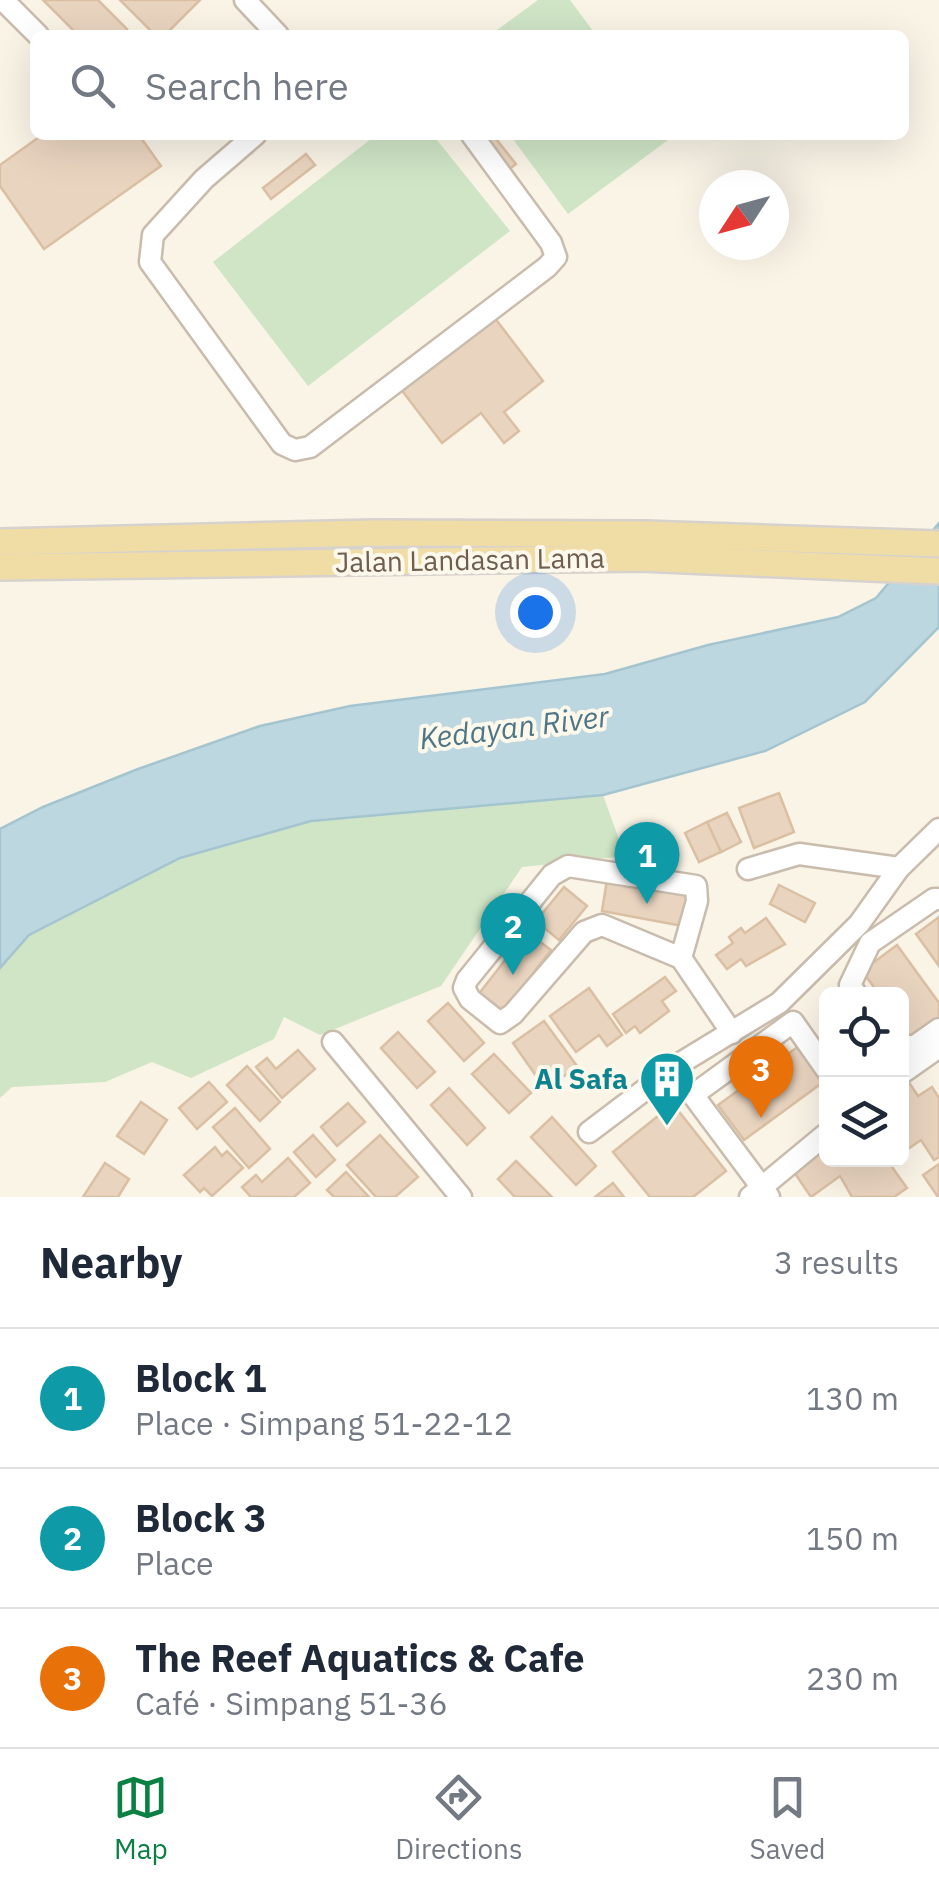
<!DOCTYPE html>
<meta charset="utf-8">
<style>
:root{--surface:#fff;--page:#f6f6f7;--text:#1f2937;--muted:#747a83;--line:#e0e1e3;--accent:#0b8043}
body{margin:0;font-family:"IBM Plex Sans",sans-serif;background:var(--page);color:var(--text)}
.controls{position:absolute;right:30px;bottom:30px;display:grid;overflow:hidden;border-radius:15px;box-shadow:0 10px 40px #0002}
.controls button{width:90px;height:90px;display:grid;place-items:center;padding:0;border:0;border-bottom:2px solid var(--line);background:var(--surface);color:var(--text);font:50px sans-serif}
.compass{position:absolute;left:699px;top:170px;width:90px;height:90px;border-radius:50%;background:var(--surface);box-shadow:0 10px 40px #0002;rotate:234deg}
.you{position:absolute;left:535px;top:612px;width:35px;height:35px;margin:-25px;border:8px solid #fff;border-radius:50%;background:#1a73e8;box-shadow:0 0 0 15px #1a73e833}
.badge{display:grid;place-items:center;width:65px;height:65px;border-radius:50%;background:var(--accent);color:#fff;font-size:32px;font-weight:700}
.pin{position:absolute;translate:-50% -82px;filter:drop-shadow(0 2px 5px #0008)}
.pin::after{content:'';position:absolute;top:52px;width:35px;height:30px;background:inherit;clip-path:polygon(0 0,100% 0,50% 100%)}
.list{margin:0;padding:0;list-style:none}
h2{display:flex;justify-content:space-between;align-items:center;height:130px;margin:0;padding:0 40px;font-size:42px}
h2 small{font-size:32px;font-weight:400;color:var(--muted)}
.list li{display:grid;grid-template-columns:65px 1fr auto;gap:30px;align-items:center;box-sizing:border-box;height:140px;padding:0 40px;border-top:2px solid var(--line)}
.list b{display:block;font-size:38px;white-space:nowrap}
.list p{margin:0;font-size:32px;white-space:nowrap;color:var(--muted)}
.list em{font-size:32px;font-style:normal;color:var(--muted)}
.icon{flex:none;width:55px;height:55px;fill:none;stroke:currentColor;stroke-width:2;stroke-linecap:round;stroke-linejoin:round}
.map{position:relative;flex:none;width:939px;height:1197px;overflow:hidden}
.search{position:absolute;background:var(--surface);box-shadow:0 10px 40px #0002;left:30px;right:30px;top:30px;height:110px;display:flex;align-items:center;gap:25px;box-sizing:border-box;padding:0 35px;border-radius:15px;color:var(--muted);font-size:38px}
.sheet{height:550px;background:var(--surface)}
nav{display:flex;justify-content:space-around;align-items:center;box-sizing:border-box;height:140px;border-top:2px solid var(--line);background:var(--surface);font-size:28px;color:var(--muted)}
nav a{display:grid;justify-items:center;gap:5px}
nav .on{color:var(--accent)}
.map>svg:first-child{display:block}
.green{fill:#cfe5c6}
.water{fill:#bdd7e0;stroke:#a4c5d0;stroke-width:2.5}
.building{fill:#e9d4bf;stroke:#dbbfa3;stroke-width:2.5}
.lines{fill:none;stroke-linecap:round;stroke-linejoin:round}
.minor-casing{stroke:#c9bcad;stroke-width:25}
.major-casing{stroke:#d7d2cd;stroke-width:30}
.minor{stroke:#fff;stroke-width:20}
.major{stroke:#f0dda6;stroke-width:25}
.labels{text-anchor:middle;stroke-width:8;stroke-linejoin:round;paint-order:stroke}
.street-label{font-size:28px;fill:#6f5d4e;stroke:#fcf8eb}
.culture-label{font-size:28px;font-weight:bold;fill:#0d838f;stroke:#fcf8eb;text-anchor:end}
.water-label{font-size:30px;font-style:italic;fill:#4e7686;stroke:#fcf8eb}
</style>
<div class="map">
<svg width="939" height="1197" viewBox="0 0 939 1197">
<rect width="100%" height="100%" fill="#f9f4e6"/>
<g class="green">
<path d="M 538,0 L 570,0 L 596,35 L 490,35 Z"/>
<path d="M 376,135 L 433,135 L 510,231 L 308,386 L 213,262 Z"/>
<path d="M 510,135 L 670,135 L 672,137 L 568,214 Z"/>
<path d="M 603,795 L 625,856 L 522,867 L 441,986 L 320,1035 L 284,1017 L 274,1039 L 191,1078 L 152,1062 L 105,1082 L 12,1087 L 0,1098 L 0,968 L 29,935 L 180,858 L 311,821 Z"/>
</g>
<path class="water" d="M 939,523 L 939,627 L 865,702 L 765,751 L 603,795 L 311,821 L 180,858 L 29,935 L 0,968 L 0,829 L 43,807 L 138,769 L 260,726 L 350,706 L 605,674 L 708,645 L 838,617 L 876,598 Z"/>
<g class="building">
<path d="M 43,0 L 98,0 L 127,29 L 122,35 L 78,35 Z"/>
<path d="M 120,0 L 200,0 L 165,35 L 155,35 Z"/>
<path d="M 42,135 L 139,135 L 161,166 L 44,249 L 0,186 L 0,165 Z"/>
<path d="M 475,135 L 493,135 L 516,164 L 504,173 Z"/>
<path d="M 306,154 L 315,165 L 271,199 L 263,188 Z"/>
<path d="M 494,317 L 543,381 L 504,412 L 519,431 L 504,443 L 481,413 L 442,443 L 400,388 Z"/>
<path d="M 779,793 L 794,832 L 754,848 L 739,808 Z"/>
<path d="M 727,813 L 741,842 L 721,852 L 707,822 Z"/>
<path d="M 707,822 L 721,852 L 699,862 L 685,833 Z"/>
<path d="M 607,880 L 693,896 L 688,927 L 602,911 Z"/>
<path d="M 779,885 L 815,903 L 805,922 L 770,904 Z"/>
<path d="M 564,887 L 587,906 L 559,940 L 536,921 Z"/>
<path d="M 939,917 L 939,966 L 916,934 Z"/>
<path d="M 766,918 L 785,944 L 746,966 L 741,959 L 727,969 L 716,955 L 733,943 L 729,937 L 741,928 L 745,933 Z"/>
<path d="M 527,932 L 551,950 L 498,1019 L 474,1000 Z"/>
<path d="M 897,945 L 939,1003 L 939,1018 L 911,1038 L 902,1026 L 902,994 L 879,994 L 862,971 Z"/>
<path d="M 665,977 L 676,991 L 662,1001 L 669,1011 L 640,1033 L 635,1026 L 626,1033 L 613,1014 Z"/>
<path d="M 589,988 L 622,1035 L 607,1046 L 599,1035 L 576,1052 L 550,1016 Z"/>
<path d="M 448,1003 L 484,1043 L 464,1061 L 428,1021 Z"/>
<path d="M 544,1021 L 577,1066 L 546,1090 L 513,1043 Z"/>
<path d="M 398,1032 L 435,1072 L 417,1088 L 381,1048 Z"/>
<path d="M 803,1043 L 826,1075 L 826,1080 L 744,1140 L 718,1105 L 743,1087 L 730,1070 L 754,1053 L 766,1070 Z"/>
<path d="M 298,1050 L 315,1069 L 282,1098 L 256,1067 L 267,1058 L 276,1069 Z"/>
<path d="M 494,1054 L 531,1093 L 509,1113 L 472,1074 Z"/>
<path d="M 247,1066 L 280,1102 L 260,1121 L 227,1085 Z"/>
<path d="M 908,1081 L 918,1096 L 932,1087 L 939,1098 L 939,1157 L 934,1160 L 921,1140 L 908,1149 L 902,1139 L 902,1086 Z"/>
<path d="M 209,1082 L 227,1102 L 197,1129 L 179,1108 Z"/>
<path d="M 449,1088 L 485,1128 L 467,1145 L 431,1105 Z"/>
<path d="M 141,1102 L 167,1120 L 144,1154 L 117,1136 Z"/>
<path d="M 348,1103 L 365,1122 L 337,1146 L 321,1127 Z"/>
<path d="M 673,1104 L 726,1171 L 693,1197 L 650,1197 L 613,1152 Z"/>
<path d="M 235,1108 L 270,1149 L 249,1168 L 213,1127 Z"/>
<path d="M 552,1117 L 596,1166 L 576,1185 L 531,1137 Z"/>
<path d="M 313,1135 L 335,1160 L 316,1177 L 294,1152 Z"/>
<path d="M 380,1135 L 418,1177 L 395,1197 L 376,1197 L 347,1165 Z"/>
<path d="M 215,1147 L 222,1156 L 227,1151 L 243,1168 L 212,1196 L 204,1188 L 200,1192 L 184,1175 Z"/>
<path d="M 826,1150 L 826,1160 L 887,1160 L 907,1188 L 894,1197 L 852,1197 L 840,1176 L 811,1197 L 794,1172 Z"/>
<path d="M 288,1158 L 310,1183 L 294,1197 L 251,1197 L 242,1187 L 256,1175 L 262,1182 Z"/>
<path d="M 516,1161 L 552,1197 L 515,1197 L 498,1179 Z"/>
<path d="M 105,1163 L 129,1179 L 118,1197 L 83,1197 Z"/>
<path d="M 939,1164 L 939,1197 L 938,1197 L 923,1175 Z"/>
<path d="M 346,1172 L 369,1197 L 334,1197 L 327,1190 Z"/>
<path d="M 613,1183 L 624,1197 L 595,1197 Z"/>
</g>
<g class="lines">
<g class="minor-casing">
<g id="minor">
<path d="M 3,0 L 38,35"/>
<path d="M 245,0 L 278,35"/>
<path d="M 255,135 L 204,179 L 153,235 L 150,262 L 282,444 L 295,450 L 310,447 L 547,267 L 556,257 L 551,243 L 472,135"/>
<path d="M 568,866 L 696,886 L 697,901 L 681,958 L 602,925 L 584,932 L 513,1014 L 500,1023 L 470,999 L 464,988 L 467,980 L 552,875 Z"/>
<path d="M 748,869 L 799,854 L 899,868"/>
<path d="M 681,958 L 732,1033"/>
<path d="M 856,994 L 850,985 L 870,943 L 934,899 L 939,899"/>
<path d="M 333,1042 L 461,1197"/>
<path d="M 902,1046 L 915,1046 L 939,1029"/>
<path d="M 902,1073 L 939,1047"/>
<path d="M 589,1132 L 679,1064 L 779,1003 L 859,924 L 899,868 L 939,829"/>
<path d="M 750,1197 L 826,1134"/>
<path d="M 769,1197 L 693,1095 L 793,1022 L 826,1069"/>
</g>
</g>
<g class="major-casing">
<g id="major">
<path d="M 0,542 L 372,533 L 645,534 L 939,544"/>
<path d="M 0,567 L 641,558 L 939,571"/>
</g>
</g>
<use href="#minor" class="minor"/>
<use href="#major" class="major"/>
</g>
<defs>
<g id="building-pin" transform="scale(2.875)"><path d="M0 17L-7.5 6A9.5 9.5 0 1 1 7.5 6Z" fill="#0f9aa8" stroke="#fcf8eb"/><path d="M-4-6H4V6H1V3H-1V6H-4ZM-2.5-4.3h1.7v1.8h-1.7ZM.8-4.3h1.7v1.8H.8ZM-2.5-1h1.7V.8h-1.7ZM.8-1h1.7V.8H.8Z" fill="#fff"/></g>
</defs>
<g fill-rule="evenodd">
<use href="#building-pin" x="667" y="1079"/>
</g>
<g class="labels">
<g class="street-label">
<text transform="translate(470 560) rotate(-1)" y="10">Jalan Landasan Lama</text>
</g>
<g class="culture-label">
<text x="628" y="1089">Al Safa</text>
</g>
<g class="water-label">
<text transform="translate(514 728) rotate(-7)" y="10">Kedayan River</text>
</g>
</g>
</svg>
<div class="controls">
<button><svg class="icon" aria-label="locate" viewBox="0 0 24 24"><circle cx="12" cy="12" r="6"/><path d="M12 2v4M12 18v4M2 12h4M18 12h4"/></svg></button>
<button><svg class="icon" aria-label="layers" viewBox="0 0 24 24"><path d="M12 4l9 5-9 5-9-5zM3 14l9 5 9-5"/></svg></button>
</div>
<svg class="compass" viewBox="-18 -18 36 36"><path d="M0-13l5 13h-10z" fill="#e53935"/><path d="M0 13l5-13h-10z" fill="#747a83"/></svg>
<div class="you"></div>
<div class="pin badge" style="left:647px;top:904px;background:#0f9aa8">1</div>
<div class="pin badge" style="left:513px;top:975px;background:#0f9aa8">2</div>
<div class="pin badge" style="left:761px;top:1118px;background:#e8710a">3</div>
<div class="search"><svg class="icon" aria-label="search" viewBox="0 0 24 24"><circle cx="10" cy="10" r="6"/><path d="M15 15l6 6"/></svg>Search here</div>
</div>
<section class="sheet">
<h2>Nearby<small>3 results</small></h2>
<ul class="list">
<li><span class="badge" style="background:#0f9aa8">1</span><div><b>Block 1</b><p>Place · Simpang 51-22-12</p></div><em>130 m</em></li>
<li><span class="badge" style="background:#0f9aa8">2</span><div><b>Block 3</b><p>Place</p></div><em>150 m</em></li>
<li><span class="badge" style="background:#e8710a">3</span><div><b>The Reef Aquatics &amp; Cafe</b><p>Café · Simpang 51-36</p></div><em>230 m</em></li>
</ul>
</section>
<nav>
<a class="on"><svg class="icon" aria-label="map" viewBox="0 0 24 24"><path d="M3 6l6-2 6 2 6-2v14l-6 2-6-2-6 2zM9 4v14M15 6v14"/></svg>Map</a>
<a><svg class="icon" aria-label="directions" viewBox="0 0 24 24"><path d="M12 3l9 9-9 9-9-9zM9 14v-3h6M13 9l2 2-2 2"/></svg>Directions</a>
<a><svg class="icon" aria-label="saved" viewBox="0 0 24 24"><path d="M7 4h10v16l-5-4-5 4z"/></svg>Saved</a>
</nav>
